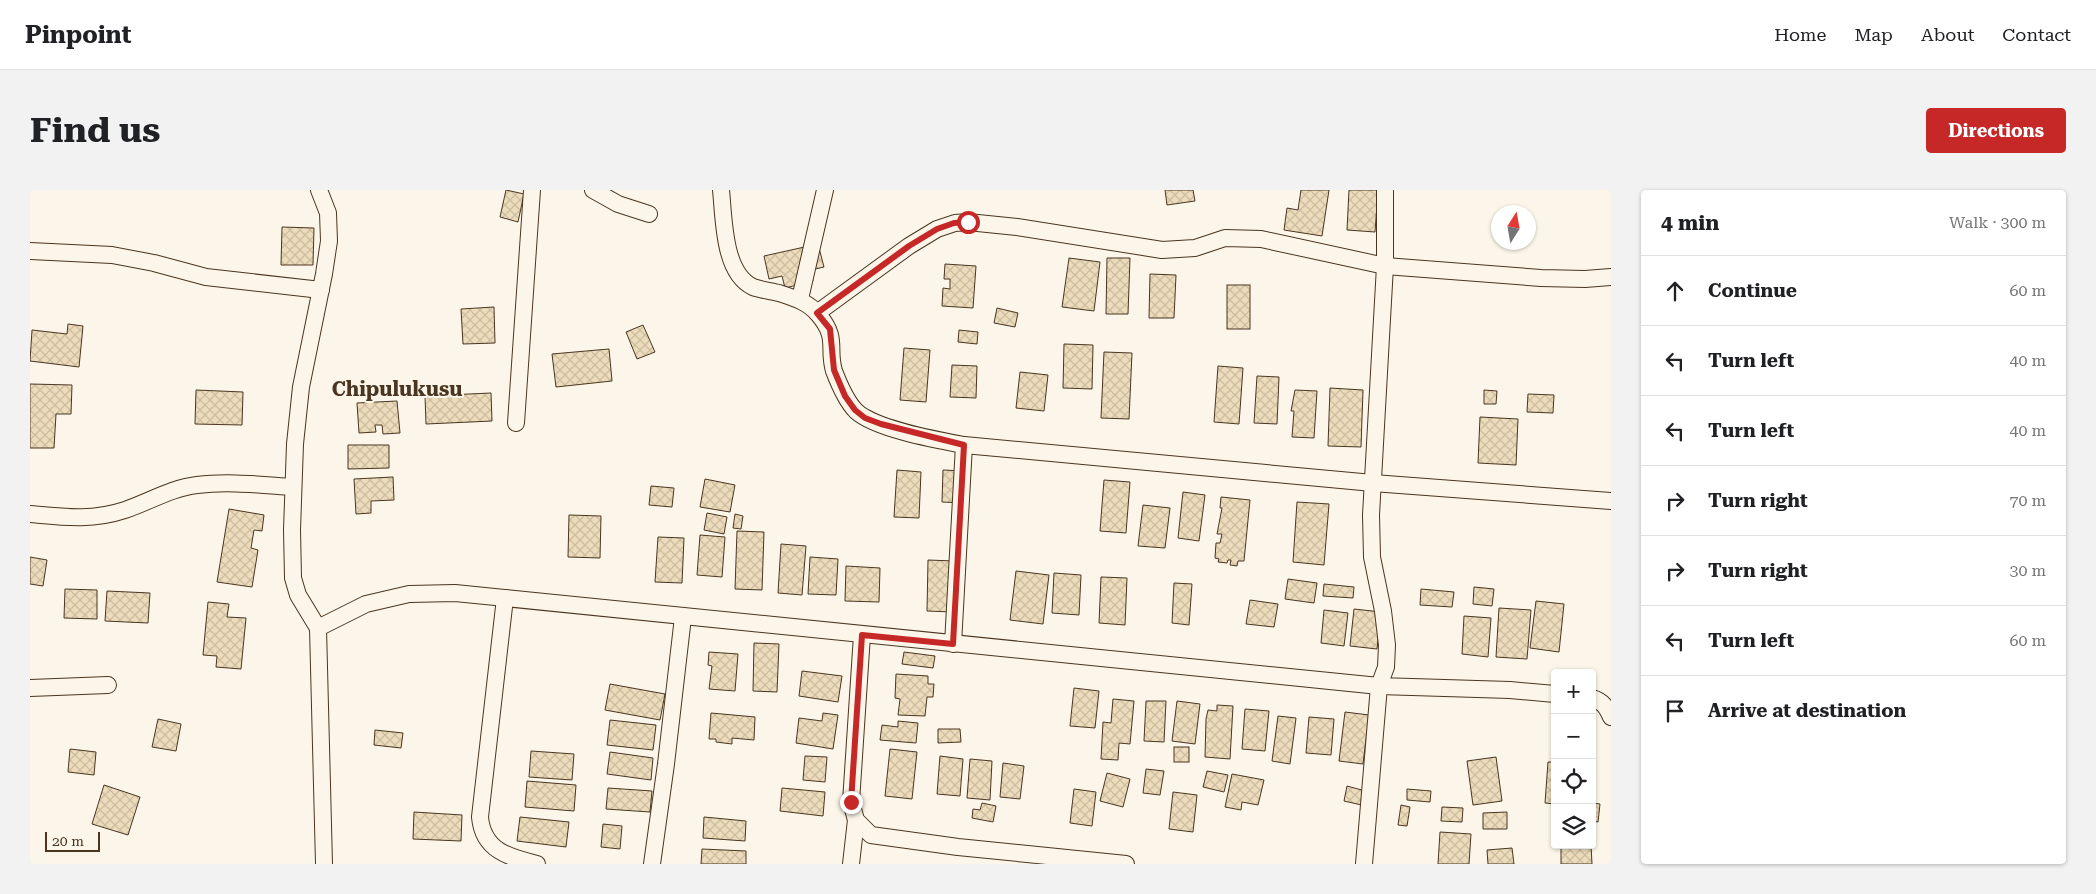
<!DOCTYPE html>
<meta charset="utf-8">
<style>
:root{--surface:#fff;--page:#f2f2f2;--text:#202124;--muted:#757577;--line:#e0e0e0;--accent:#c62828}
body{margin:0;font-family:"Roboto Serif",serif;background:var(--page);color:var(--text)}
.controls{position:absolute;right:15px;bottom:15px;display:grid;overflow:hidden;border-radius:5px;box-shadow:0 1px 4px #0004}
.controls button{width:45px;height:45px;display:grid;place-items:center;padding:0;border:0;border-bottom:1px solid var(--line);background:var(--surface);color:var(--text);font:25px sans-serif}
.compass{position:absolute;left:1461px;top:15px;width:45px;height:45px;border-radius:50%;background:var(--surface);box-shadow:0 1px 4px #0004;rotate:11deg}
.scale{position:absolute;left:15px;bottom:12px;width:55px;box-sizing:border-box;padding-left:5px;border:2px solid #4a3520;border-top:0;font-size:14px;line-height:18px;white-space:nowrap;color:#4a3520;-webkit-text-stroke:4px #fbf6e9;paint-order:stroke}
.stop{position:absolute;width:15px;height:15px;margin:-11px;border:4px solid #c62828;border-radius:50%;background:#fff}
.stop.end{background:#c62828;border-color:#fff;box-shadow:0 1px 5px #0008}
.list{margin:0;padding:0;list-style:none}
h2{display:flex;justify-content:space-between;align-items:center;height:65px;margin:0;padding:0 20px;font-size:21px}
h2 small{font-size:16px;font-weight:400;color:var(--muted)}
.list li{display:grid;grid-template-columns:32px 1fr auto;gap:15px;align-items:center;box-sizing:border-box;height:70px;padding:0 20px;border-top:1px solid var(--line)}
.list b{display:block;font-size:19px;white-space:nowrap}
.list em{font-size:16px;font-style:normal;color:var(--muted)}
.icon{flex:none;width:28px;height:28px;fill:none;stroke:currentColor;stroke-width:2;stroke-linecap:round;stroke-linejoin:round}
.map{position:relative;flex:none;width:1581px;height:674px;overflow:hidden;border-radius:5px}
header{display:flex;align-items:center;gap:30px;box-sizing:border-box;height:70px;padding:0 25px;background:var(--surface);border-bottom:1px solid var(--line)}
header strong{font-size:24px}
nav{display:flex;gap:28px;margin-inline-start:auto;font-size:18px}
.intro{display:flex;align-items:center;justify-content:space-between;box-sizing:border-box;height:120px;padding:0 30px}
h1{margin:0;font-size:35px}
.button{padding:12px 22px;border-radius:5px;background:var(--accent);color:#fff;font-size:18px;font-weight:700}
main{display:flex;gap:30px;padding:0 30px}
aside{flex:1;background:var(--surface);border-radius:5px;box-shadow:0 1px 4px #0004}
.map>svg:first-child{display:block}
.building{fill:url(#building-cross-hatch);stroke:#4a3520}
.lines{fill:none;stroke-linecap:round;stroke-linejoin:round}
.minor-casing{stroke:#4a3520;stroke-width:18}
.minor{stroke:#fbf6e9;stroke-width:16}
.route{stroke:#c62828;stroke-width:6}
.labels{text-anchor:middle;stroke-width:4;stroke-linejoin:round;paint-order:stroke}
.district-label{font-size:20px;font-weight:bold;fill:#4a3520;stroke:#fbf6e9}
</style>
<header>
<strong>Pinpoint</strong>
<nav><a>Home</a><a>Map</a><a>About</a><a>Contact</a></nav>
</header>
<div class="intro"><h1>Find us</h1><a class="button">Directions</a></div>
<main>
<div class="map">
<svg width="1581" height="674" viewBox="0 0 1581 674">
<defs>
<pattern id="building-cross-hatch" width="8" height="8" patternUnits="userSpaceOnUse" patternTransform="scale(1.25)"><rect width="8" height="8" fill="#ecdcbc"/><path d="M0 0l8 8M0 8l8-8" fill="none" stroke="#ccbda1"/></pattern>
</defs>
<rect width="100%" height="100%" fill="#fbf6e9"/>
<g class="building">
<path d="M 476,0 L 494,4 L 488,32 L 470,27 Z"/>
<path d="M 1135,0 L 1163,0 L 1165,11 L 1137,15 Z"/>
<path d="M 1271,0 L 1299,0 L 1292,46 L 1254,40 L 1257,18 L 1268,20 Z"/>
<path d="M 1319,0 L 1348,0 L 1345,42 L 1317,40 Z"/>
<path d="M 252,37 L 284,38 L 283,75 L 251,75 Z"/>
<path d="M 788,54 L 794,77 L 781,80 L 783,91 L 755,98 L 752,86 L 739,89 L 734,66 Z"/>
<path d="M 1039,68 L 1070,72 L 1064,121 L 1032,117 Z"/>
<path d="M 1077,68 L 1100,68 L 1098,124 L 1076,124 Z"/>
<path d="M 915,74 L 946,76 L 943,118 L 912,116 L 913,98 L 920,99 L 920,89 L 914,89 Z"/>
<path d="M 1120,84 L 1146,85 L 1144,128 L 1119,128 Z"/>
<rect x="1197" y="95" width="23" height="44"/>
<path d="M 464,117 L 465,153 L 433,154 L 431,119 Z"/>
<path d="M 967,118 L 988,123 L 985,137 L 964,133 Z"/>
<path d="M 38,134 L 53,136 L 49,177 L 0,171 L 2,140 L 37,144 Z"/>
<path d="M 613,135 L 625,162 L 607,169 L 596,142 Z"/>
<path d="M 929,140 L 948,142 L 947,154 L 928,152 Z"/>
<path d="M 1034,154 L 1063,155 L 1062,199 L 1033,198 Z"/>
<path d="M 874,158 L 900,160 L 896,212 L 870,210 Z"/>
<path d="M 579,159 L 582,191 L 526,197 L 522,164 Z"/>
<path d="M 1074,162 L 1102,163 L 1099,229 L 1071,228 Z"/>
<path d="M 922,175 L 947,176 L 946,208 L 920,207 Z"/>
<path d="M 1188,176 L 1213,178 L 1209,234 L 1184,232 Z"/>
<path d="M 990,182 L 1018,185 L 1014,221 L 986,218 Z"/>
<path d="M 1227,186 L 1249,187 L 1247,234 L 1224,233 Z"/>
<path d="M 0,194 L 42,195 L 41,224 L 26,224 L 24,258 L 0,258 Z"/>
<path d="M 1300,198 L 1333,200 L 1331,257 L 1298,256 Z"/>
<path d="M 166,200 L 213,202 L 212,235 L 165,234 Z"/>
<path d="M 1265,200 L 1287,201 L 1284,248 L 1262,247 L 1264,221 L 1261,221 Z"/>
<path d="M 1454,200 L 1467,201 L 1466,214 L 1454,214 Z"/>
<path d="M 461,203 L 462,231 L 396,234 L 395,206 Z"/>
<path d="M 1498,204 L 1524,205 L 1523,223 L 1497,222 Z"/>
<path d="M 367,211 L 370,243 L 353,244 L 352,235 L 345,235 L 346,242 L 329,243 L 327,213 Z"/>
<path d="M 1450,227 L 1488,229 L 1486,275 L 1448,273 Z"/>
<path d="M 318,255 L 359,255 L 359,278 L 318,279 Z"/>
<path d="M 867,280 L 891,282 L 889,328 L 864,327 Z"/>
<path d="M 913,280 L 935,281 L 934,313 L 912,312 Z"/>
<path d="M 363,287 L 364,310 L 341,311 L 341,323 L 326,324 L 324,289 Z"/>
<path d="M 675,289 L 705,295 L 700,322 L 670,317 Z"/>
<path d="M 1074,290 L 1100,292 L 1096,343 L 1070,341 Z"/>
<path d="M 621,296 L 644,298 L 642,317 L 619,315 Z"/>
<path d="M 1153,302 L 1175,305 L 1169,351 L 1148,348 Z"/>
<path d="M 1191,307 L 1220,310 L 1214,371 L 1208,371 L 1207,376 L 1200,375 L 1201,370 L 1198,370 L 1197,373 L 1188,372 L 1189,369 L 1185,368 L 1186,353 L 1190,353 L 1192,344 L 1187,344 L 1192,318 L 1190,318 Z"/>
<path d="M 1267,312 L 1299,314 L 1294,375 L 1263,372 Z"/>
<path d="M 1113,315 L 1140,318 L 1135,358 L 1108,356 Z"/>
<path d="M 199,319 L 234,325 L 232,341 L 224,340 L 221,358 L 228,360 L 222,397 L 187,392 Z"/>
<path d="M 677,323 L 697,327 L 694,344 L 674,340 Z"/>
<path d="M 705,324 L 713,326 L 711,339 L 703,338 Z"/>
<path d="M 539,325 L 571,326 L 570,368 L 538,367 Z"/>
<path d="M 707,341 L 734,342 L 732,400 L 705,399 Z"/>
<path d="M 670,345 L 695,347 L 692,387 L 667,385 Z"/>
<path d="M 628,347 L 654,348 L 652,393 L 625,392 Z"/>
<path d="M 751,354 L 776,356 L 772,405 L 748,403 Z"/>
<path d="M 0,367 L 17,370 L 13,396 L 0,394 Z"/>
<path d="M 780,367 L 808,369 L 806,405 L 778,404 Z"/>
<path d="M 898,370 L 924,371 L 922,422 L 897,421 Z"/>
<path d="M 816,376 L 850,378 L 849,412 L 815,411 Z"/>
<path d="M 986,381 L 1019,385 L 1013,434 L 980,430 Z"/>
<path d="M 1024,383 L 1051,385 L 1049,425 L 1022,423 Z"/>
<path d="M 1071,387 L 1097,388 L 1095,435 L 1069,433 Z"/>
<path d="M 1258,389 L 1287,393 L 1284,413 L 1255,409 Z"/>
<path d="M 1144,393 L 1162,394 L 1159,435 L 1142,433 Z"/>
<path d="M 1294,394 L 1324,397 L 1323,408 L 1293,406 Z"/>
<path d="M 1444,397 L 1464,399 L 1462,416 L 1443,414 Z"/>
<path d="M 35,399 L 67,400 L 67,429 L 34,428 Z"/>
<path d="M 1391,399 L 1424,402 L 1422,417 L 1390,415 Z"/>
<path d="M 77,401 L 120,403 L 118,433 L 75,431 Z"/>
<path d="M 1220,410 L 1248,414 L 1244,437 L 1216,434 Z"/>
<path d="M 1506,411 L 1534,414 L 1529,462 L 1500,458 Z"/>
<path d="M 178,412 L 199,414 L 197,427 L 216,428 L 211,479 L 186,477 L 187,466 L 173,465 Z"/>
<path d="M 1469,418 L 1501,420 L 1497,469 L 1466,467 Z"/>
<path d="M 1324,419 L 1351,422 L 1347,459 L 1320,456 Z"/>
<path d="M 1294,420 L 1318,423 L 1314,456 L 1291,453 Z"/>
<path d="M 1434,426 L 1461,428 L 1458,467 L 1432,464 Z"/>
<path d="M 724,453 L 749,454 L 747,502 L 723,501 Z"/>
<path d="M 679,462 L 708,464 L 705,501 L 679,499 L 682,476 L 678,475 Z"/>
<path d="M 874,462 L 905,466 L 903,478 L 872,474 Z"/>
<path d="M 772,481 L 812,486 L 808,512 L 769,506 Z"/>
<path d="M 866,484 L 898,486 L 898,494 L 904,494 L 903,507 L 897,507 L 895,526 L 868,525 L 870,509 L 865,508 Z"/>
<path d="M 580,494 L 635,504 L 630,530 L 575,520 Z"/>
<path d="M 1044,498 L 1069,501 L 1065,538 L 1040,536 Z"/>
<path d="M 1083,509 L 1104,511 L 1100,554 L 1089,553 L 1088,570 L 1071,569 L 1073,532 L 1081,533 Z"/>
<path d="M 1116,511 L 1136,511 L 1134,552 L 1114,551 Z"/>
<path d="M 1147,511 L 1170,514 L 1165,554 L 1142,551 Z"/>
<path d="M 1187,515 L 1203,516 L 1200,569 L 1175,567 L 1176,529 L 1178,520 L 1187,521 Z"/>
<path d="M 1215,519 L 1239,521 L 1235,561 L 1212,559 Z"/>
<path d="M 1315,522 L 1339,525 L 1333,574 L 1309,571 Z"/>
<path d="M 681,523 L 725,527 L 724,550 L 702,548 L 702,554 L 686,552 L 686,549 L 679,549 Z"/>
<path d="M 793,523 L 808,525 L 803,559 L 766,553 L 769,528 L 792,531 Z"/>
<path d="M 1248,526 L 1266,528 L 1260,574 L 1242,571 Z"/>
<path d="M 1279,527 L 1304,529 L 1301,565 L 1276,563 Z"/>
<path d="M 128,529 L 151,534 L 146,561 L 122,557 Z"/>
<path d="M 580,530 L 626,535 L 623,560 L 577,555 Z"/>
<path d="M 868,531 L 888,533 L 886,553 L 850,550 L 852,535 L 868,537 Z"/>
<path d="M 908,539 L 930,539 L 931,552 L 908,553 Z"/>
<path d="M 345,540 L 373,543 L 371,558 L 344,555 Z"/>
<rect x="1144" y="557" width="15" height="15"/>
<path d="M 40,559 L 66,562 L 64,585 L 38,582 Z"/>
<path d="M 860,559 L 887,562 L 882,609 L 855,606 Z"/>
<path d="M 501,561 L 544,564 L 542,590 L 499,587 Z"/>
<path d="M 580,562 L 623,568 L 621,590 L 577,584 Z"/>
<path d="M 775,566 L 797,567 L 795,592 L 773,590 Z"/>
<path d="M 910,566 L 933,569 L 930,606 L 907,604 Z"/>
<path d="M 1466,567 L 1472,611 L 1443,615 L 1437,571 Z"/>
<path d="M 940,569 L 962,571 L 960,610 L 937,608 Z"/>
<path d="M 1518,572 L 1525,572 L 1525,614 L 1515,613 Z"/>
<path d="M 973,573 L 994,576 L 990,609 L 970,607 Z"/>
<path d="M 1116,579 L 1134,581 L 1130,605 L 1113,603 Z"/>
<path d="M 1177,581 L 1198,585 L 1194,602 L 1173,597 Z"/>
<path d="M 1077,583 L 1100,589 L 1093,617 L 1070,611 Z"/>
<path d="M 1202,584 L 1234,590 L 1228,615 L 1212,612 L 1211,620 L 1195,617 Z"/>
<path d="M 497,591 L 546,595 L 544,621 L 495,617 Z"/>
<path d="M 74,595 L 110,607 L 98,645 L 62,634 Z"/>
<path d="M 1317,596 L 1339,602 L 1336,616 L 1314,611 Z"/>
<path d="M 578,598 L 622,601 L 620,622 L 576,619 Z"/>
<path d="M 752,598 L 795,602 L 793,626 L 750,621 Z"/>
<path d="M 1044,599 L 1066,602 L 1062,636 L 1040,633 Z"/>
<path d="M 1377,599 L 1401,601 L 1400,612 L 1377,610 Z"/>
<path d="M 1143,602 L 1167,605 L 1163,642 L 1139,639 Z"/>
<path d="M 952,613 L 966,616 L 963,632 L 942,628 L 943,619 L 950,620 Z"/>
<path d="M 1562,613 L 1570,614 L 1568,632 L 1562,631 Z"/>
<path d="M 1371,615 L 1380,617 L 1377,636 L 1368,635 Z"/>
<path d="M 1412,617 L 1433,618 L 1432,632 L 1411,631 Z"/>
<path d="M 384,622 L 432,625 L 431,651 L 383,649 Z"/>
<path d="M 1477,622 L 1477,639 L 1453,639 L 1453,623 Z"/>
<path d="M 490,627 L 539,632 L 536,657 L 487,651 Z"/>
<path d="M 674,627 L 716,631 L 715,651 L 673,648 Z"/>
<path d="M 573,634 L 592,636 L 590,659 L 571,657 Z"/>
<path d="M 1410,642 L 1441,644 L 1439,674 L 1408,674 Z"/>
<path d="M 1531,655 L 1561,655 L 1562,674 L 1531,674 Z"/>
<path d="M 1482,658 L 1484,674 L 1458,674 L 1457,660 Z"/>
<path d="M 672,659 L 716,661 L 716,674 L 671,674 Z"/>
</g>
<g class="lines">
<g class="minor-casing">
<g id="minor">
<path d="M 563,0 L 588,14 L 619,24"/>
<path d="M 691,0 C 694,28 693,83 723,97 C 731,100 741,101 749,103 C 764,108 778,112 788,124 C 809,149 797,157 804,181 C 809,194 816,211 826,221 C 845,239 907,250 934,255 L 923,454"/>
<path d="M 1355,0 L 1355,76 L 1341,325 L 1342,367 L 1353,421 L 1357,455 L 1356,477 L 1349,496 L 1480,500 L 1525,504"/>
<path d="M 0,61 L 82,65 L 124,73 L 176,87 L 291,100"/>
<path d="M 770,109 L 795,0"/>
<path d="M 787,123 L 879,56 L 907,39 L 925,33 L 938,32 L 987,37 L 1132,60 L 1165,58 L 1195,48 L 1231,49 L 1355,76 L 1511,88 L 1555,89 L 1581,87"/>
<path d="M 486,233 L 502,0"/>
<path d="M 934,255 L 1343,293 L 1581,311"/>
<path d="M 0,324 C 33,327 62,331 95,320 C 119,312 141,298 167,295 C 199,291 232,295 263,297"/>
<path d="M 475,408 L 450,627 C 453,661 479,667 507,674"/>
<path d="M 288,438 L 268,405 L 263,388 L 262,340 L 265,254 L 271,197 L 294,84 L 299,51 L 298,23 L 289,0"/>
<path d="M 832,445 L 821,612 L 826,630 L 841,645 L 928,657 L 1096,674"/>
<path d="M 0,498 L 78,495"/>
<path d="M 1562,508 C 1573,511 1577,518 1581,527"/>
<path d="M 294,674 L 288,438 L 336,414 L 379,404 L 425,403 L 1349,496 L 1334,674"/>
<path d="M 622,674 L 636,574 L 653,427"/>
<path d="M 821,674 L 826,630"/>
</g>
</g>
<use href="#minor" class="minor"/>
</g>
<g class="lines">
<path class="route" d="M 821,612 L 832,445 L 923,454 L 934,255 L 851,234 L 835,228 L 825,220 L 815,206 L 804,180 L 800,139 L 787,123 L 879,56 L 907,39 L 924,33 L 938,32"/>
</g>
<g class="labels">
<g class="district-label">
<text x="367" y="206">Chipulukusu</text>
</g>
</g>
</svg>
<div class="controls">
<button>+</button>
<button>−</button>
<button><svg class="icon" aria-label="locate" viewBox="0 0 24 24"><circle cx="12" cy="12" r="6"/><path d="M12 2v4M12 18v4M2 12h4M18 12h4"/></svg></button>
<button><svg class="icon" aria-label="layers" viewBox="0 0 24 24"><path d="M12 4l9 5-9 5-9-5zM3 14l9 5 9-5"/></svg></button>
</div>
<svg class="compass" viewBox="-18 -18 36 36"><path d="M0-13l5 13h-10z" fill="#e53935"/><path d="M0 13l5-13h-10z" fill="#757577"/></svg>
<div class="scale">20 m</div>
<div class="stop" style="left:938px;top:32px"></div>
<div class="stop end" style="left:821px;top:612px"></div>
</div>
<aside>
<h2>4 min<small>Walk · 300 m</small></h2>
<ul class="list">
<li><svg class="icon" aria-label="ahead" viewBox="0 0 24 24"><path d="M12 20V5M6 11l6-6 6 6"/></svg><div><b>Continue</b></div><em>60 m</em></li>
<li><svg class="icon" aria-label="left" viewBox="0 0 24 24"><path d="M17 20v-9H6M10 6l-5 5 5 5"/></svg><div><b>Turn left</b></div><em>40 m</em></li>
<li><svg class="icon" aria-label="left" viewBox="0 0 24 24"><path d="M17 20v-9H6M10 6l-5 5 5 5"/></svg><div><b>Turn left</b></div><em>40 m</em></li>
<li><svg class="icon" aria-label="right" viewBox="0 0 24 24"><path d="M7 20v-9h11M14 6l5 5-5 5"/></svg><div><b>Turn right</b></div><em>70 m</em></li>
<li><svg class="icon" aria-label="right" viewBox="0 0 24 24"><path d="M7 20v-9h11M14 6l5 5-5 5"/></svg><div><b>Turn right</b></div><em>30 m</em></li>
<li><svg class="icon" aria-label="left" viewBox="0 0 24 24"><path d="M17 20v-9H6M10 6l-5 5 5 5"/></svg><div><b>Turn left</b></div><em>60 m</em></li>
<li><svg class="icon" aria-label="arrive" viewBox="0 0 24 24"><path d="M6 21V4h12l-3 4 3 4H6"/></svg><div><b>Arrive at destination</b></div></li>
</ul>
</aside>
</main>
